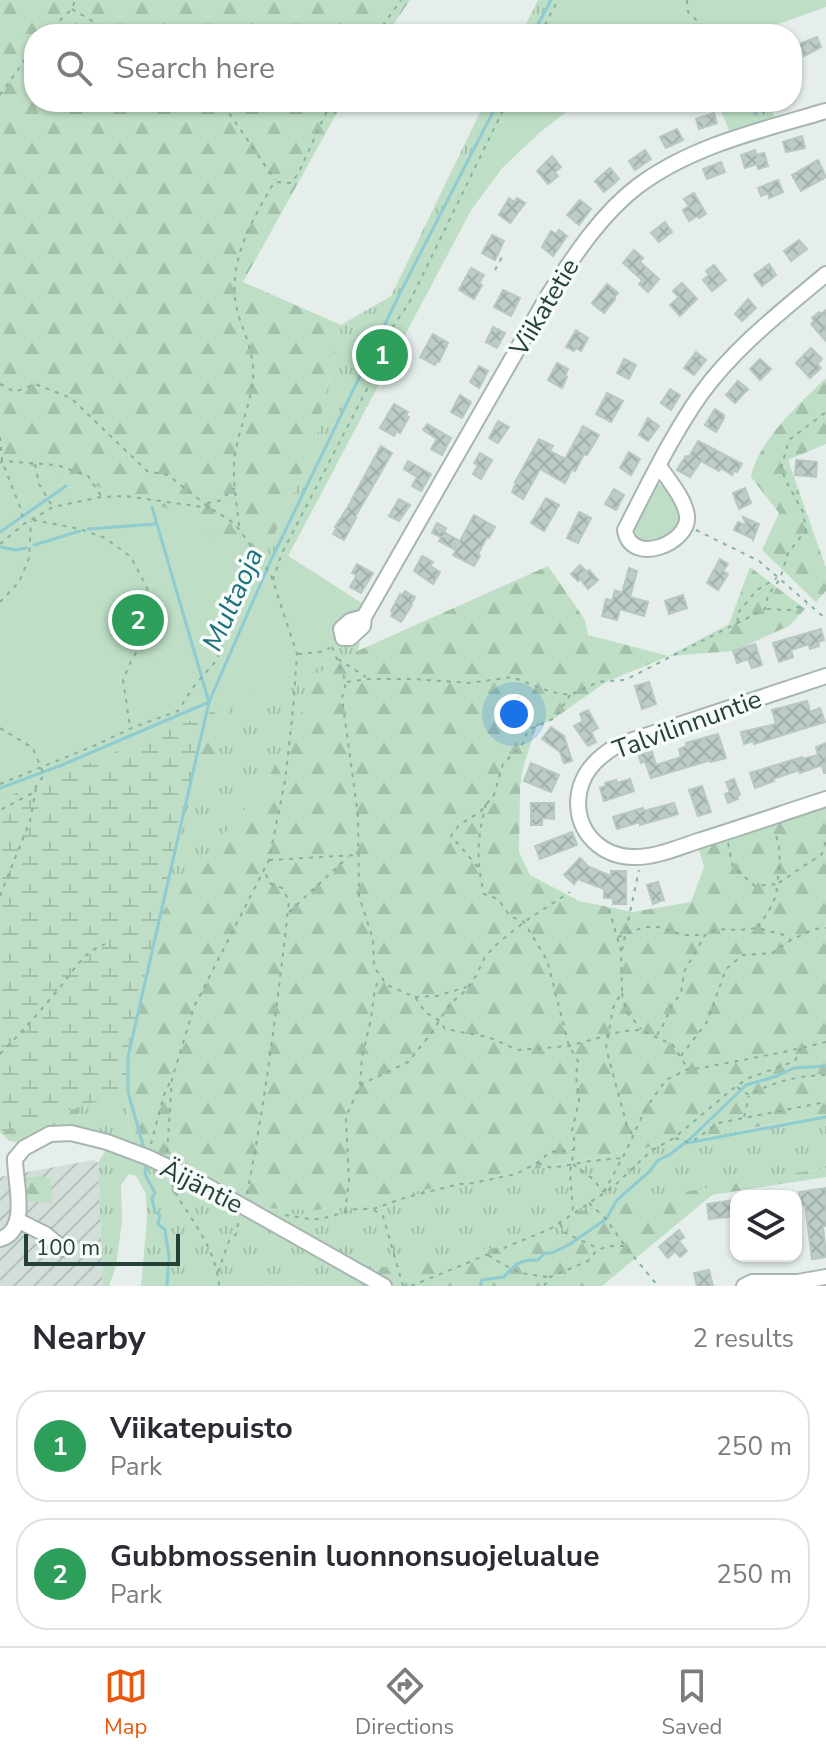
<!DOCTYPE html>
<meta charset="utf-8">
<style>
:root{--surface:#fff;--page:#f2f2f3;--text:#2b2b33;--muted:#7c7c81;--line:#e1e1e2;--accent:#ea580c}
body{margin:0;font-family:"Nunito Sans",sans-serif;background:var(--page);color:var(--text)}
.controls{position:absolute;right:24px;bottom:24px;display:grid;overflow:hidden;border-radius:16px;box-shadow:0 2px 6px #0004}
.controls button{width:72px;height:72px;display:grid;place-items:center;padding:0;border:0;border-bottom:2px solid var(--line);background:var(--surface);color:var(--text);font:40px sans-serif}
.scale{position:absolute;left:24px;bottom:20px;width:156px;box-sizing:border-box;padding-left:8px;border:4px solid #244037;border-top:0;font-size:22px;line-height:28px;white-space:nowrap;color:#244037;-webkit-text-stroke:6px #f6faf8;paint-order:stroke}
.you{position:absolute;left:514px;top:714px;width:28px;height:28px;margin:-20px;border:6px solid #fff;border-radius:50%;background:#1a73e8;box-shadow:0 0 0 12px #1a73e833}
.badge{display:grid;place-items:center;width:52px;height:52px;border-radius:50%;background:var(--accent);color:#fff;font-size:26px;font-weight:700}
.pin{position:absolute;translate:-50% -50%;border:4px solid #fff;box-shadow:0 2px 8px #0006}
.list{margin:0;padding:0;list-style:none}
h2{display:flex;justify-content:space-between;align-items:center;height:104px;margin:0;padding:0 32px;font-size:34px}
h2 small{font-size:26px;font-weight:400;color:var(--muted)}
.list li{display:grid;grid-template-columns:52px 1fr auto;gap:24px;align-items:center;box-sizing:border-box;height:112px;margin:0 16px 16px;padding:0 16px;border:2px solid var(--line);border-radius:32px}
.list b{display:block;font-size:30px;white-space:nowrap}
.list p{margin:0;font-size:26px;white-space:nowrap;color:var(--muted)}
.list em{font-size:26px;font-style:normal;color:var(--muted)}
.icon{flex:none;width:44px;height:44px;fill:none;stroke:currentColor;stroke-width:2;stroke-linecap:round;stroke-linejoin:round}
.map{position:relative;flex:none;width:826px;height:1286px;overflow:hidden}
.search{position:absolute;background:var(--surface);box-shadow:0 2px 6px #0004;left:24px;right:24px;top:24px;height:88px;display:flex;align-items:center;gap:20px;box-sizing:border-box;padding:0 28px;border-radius:32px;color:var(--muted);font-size:30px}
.sheet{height:360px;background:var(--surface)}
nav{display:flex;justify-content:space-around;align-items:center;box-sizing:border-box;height:112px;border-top:2px solid var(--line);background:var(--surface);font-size:22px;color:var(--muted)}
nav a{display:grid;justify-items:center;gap:4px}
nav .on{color:var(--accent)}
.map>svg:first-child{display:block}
.industrial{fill:url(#industrial-furrows)}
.grass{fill:url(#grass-tufts)}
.forest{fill:url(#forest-firs)}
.wetland{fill:url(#wetland-marsh)}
.green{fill:#bedfc5}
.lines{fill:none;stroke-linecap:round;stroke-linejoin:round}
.stream{stroke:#8eccd2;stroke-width:3}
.building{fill:url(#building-cross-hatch);stroke:#b7c8c0;stroke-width:2}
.minor-casing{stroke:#a7b6b1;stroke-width:18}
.path{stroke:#86b2a1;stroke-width:2;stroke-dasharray:4 6;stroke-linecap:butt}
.minor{stroke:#fff;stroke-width:14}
.labels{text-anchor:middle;stroke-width:7;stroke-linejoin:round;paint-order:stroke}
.street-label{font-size:26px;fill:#244037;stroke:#f6faf8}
.water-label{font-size:28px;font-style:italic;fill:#1d737d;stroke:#f6faf8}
</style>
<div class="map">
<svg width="826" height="1286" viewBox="0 0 826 1286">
<defs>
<pattern id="industrial-furrows" width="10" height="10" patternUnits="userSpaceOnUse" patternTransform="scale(2)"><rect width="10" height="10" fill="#d3ded9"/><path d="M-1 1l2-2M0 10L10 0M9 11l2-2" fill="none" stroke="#b5c0bb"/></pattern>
<pattern id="grass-tufts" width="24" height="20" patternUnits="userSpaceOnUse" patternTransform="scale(2)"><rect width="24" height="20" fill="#bedfc5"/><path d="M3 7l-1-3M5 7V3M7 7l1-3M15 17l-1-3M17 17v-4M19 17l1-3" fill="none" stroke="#a3c0aa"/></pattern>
<pattern id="forest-firs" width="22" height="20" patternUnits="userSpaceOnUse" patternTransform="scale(2)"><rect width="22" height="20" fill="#bedfc5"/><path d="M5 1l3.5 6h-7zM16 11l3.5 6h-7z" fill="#a3c0aa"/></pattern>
<pattern id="wetland-marsh" width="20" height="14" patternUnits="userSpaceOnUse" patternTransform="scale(2)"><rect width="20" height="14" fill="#bedfc5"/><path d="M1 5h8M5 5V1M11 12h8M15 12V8" fill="none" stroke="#a3c0aa"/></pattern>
<pattern id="building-cross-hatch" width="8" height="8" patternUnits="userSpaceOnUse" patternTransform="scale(2)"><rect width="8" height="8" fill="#bdccc5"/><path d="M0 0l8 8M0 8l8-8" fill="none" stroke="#a2b0aa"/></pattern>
</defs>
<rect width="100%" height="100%" fill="#e5eeea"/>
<path class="industrial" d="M 93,1160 L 98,1163 L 103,1286 L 0,1286 L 0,1177 Z"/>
<g class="grass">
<path d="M 538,0 L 599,0 L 584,34 L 521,34 Z"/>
<path d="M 485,102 L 553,102 L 539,133 L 502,168 L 471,210 L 288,556 L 363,604 L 357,614 L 340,620 L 336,628 L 360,643 L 356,655 L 310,677 L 301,712 L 261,793 L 234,821 L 123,1084 L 132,1143 L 74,1126 L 79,1114 L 0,1045 L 240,640 L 250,600 L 268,549 L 314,447 L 341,325 L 391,296 Z"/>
<path d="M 826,1114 L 826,1168 L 751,1180 L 567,1235 L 366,1270 L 255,1208 L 317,1210 Z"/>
<path d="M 108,1146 L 195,1183 L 348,1271 L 265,1286 L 141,1286 L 147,1219 L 146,1194 L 136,1176 L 129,1174 L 121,1185 L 122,1221 L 116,1266 L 109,1286 L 103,1286 L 98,1163 Z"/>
</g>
<g class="forest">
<path d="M 0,0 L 410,0 L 387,34 L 34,34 L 34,102 L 343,102 L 243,282 L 341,325 L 314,447 L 268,549 L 250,600 L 240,640 L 225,727 L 210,772 L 163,849 L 0,1045 Z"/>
<path d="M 826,378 L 826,444 L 788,460 L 826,568 L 826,591 L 816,602 L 762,550 L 779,513 L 751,477 C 757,442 801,402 826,378 Z"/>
<path d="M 548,566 L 585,620 L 588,635 L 669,656 L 729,624 L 750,567 L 805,609 L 789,626 L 733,651 L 669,656 L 606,682 L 555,718 L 536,727 L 523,768 L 520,787 L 519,852 L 530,875 L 579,901 L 633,912 L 691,902 L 704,867 L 699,850 L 826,807 L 826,1114 L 317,1210 L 255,1208 L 132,1143 L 123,1084 L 141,939 L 234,821 L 261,793 L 301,712 L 310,677 L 355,655 L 355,652 Z"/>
<path d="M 84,1078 L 79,1114 L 74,1126 C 56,1128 36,1131 23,1143 L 9,1141 L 0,1132 L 0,1115 Z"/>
<path d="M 826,1168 L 826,1177 L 712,1195 L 602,1286 L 265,1286 L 366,1270 L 567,1235 L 575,1212 L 751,1180 Z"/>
<path d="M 40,1176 L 51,1179 L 52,1203 L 26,1201 L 22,1178 Z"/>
</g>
<path class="wetland" d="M 0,547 L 209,702 L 128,1057 L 128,1092 L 0,1132 Z"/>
<g class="green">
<path d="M 551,0 L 826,0 L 826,7 L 750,34 L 533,34 Z"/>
<path d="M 498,102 L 579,102 L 539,133 L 502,168 L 471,210 L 288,556 L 363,604 C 331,626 326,620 339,659 L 0,800 L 0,456 L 166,508 L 255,562 L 262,580 L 402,289 Z"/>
<path d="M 717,102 L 770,102 L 775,118 L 729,130 Z"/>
<path d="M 656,482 C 679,496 681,502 680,528 C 675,532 669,538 664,540 C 651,547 635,544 635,528 Z"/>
<path d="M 348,1271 L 363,1286 L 265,1286 Z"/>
</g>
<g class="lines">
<g class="stream">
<path d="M 533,34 L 551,0"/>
<path d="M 749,102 L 756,114"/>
<path d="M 88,529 L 156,524"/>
<path d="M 0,532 L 66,486"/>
<path d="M 34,545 L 80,531"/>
<path d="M 0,547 L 16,550 L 26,548"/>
<path d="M 0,788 L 62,765 L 209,702 L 152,507"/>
<path d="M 687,1143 L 826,1117"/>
<path d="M 144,1149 L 128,1092 L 128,1057 L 209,702 L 271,560 L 402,289 L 498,102"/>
<path d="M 146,1163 L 145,1174 L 155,1193 L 152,1198 L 155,1212 L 160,1215 L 158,1224 L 165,1230 L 169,1257 L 167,1286"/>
<path d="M 480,1286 L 482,1280 L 504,1277 C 515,1264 520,1259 538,1260 L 545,1253 L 552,1253 L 570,1244 L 606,1219 L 617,1200 L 650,1171 L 658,1160 L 669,1155 L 690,1139 L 746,1085 L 777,1076 L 794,1068 L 826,1066"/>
</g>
</g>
<g class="building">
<path d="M 817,37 L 821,47 L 804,56 L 799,44 Z"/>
<path d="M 714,113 L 717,123 L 699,129 L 696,119 Z"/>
<path d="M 677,129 L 683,140 L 666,148 L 660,137 Z"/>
<path d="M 802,136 L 805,148 L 786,152 L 783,142 Z"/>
<path d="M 645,150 L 651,159 L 635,170 L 629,161 Z"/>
<path d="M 755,150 L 756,155 L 764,153 L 768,166 L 758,169 L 757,164 L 745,168 L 741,155 Z"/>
<path d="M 552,156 L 561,167 L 555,172 L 558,176 L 548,184 L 537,171 Z"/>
<path d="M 818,160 L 826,177 L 801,191 L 792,175 Z"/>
<path d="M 721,162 L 725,172 L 707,179 L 703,169 Z"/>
<path d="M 610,168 L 619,179 L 604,192 L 595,181 Z"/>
<path d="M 778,180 L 783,192 L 769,198 L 768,193 L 761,196 L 758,188 Z"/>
<path d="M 694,193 L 706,214 L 699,218 L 697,216 L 689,221 L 683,210 L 689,206 L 684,199 Z"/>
<path d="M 509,198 L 514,202 L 517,198 L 525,203 L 510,223 L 499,215 Z"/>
<path d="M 580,200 L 591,209 L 579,225 L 567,215 Z"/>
<path d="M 665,222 L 672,232 L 659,242 L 651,233 Z"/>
<path d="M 559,230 L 567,236 L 553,256 L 542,247 L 551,231 L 556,234 Z"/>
<path d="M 492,235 L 504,241 L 495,260 L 482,253 Z"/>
<path d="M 799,240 L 807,249 L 791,261 L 784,251 Z"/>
<path d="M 634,250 L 643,258 L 640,262 L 659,279 L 648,292 L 639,284 L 642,280 L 623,263 Z"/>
<path d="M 769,264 L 776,275 L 762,286 L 754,275 Z"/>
<path d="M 714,265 L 726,280 L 712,291 L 703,280 L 709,275 L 706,271 Z"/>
<path d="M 471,268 L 484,275 L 479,283 L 482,285 L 474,299 L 459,290 Z"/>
<path d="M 682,283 L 697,299 L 680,316 L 670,305 L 679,297 L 673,291 Z"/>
<path d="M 607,284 L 618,293 L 614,298 L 615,299 L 604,313 L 592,303 Z"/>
<path d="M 503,290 L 520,298 L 511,316 L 494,307 Z"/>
<path d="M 748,299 L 756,308 L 742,321 L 735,314 Z"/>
<path d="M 826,310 L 826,341 L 811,324 L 814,321 L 812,318 L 819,312 L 821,314 Z"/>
<path d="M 493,327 L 505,333 L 497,348 L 486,342 Z"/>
<path d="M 576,330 L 588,338 L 581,351 L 576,348 L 574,351 L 566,347 Z"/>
<path d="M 433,334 L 448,343 L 439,362 L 437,361 L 435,365 L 420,357 Z"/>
<path d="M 811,348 L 822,359 L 817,364 L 821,368 L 810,378 L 796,363 Z"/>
<path d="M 696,352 L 706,360 L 694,375 L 684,368 Z"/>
<path d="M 624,359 L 636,365 L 629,379 L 617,373 Z"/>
<path d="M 760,359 L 771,369 L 760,380 L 750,369 Z"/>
<path d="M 557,363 L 568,369 L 565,376 L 567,377 L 562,388 L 548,380 Z"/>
<path d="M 479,366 L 488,371 L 479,388 L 470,382 Z"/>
<path d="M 738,381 L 748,389 L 735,403 L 726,395 Z"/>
<path d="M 670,389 L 680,395 L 671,410 L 661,403 Z"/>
<path d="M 607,393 L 623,401 L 611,422 L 596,414 Z"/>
<path d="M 460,395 L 471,402 L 462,418 L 451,412 Z"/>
<path d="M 394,404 L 408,412 L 406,415 L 409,417 L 400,433 L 397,431 L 394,436 L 380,428 Z"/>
<path d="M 715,409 L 724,415 L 724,418 L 716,432 L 705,425 Z"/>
<path d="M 648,418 L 659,426 L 648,441 L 639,435 Z"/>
<path d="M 498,421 L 509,427 L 498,443 L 489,438 Z"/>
<path d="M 427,424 L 451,438 L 442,455 L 431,449 L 437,439 L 423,430 Z"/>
<path d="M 583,426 L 599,435 L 587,455 L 584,454 L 575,471 L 572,469 L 565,483 L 540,469 L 523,499 L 512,492 L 516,483 L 515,482 L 539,439 L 553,446 L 550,451 L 565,459 Z"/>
<path d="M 698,441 L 742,464 L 737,472 L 735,470 L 732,475 L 721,468 L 719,471 L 701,461 L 690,477 L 677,470 L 686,456 L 689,457 Z"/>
<path d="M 381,446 L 392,453 L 355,517 L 356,518 L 344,540 L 333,534 L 337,527 L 335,527 L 353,499 L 352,499 Z"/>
<path d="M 629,452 L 640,459 L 631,475 L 620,468 Z"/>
<path d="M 480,453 L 492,460 L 481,479 L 473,474 L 478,465 L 474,463 Z"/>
<path d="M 796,460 L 817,462 L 816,477 L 795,475 Z"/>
<path d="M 408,461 L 431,474 L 421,491 L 412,486 L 417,477 L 404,469 Z"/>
<path d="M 745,488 L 751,503 L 739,509 L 733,493 Z"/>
<path d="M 614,489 L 624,495 L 616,510 L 605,504 Z"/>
<path d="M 546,498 L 559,505 L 544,531 L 531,523 Z"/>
<path d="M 399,499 L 410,505 L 399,521 L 389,516 Z"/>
<path d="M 579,512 L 591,518 L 578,543 L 567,538 Z"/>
<path d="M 474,515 L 495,527 L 489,538 L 487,537 L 478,554 L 480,556 L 474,566 L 453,555 L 456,550 L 439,541 L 441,537 L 432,533 L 437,523 L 446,528 L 444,532 L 460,541 Z"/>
<path d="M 743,517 L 759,524 L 753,540 L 752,538 L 734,530 L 738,522 L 747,526 Z"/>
<path d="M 422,556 L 433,562 L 430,566 L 440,572 L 433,584 L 414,571 Z"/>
<path d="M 720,559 L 728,564 L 723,571 L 721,570 L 728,574 L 718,590 L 707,583 Z"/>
<path d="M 357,564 L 373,573 L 361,593 L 350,587 L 357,575 L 352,573 Z"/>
<path d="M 580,565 L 587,572 L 589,570 L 598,580 L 588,589 L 580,579 L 578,581 L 571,574 Z"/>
<path d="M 629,568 L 637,571 L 630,597 L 648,602 L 644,616 L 620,609 L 617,620 L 602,616 L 606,599 L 612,601 L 615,590 L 622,593 Z"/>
<path d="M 405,591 L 415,597 L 411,604 L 412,605 L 401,622 L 391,616 L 393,612 L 391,611 L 400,594 L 402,595 Z"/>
<path d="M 683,595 L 687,608 L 669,614 L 665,601 Z"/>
<path d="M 821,629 L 824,640 L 818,642 L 819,646 L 810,649 L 809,644 L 791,650 L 793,657 L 779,662 L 773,643 Z"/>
<path d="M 755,644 L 762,665 L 752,668 L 748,659 L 737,663 L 733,651 Z"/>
<path d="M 649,682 L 656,704 L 642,709 L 635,686 Z"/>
<path d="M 807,701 L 810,712 L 820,708 L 825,722 L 754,744 L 753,741 L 744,744 L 741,732 L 776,724 L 772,710 Z"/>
<path d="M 588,710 L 598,728 L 591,732 L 596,742 L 588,746 L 574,726 L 583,721 L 580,714 Z"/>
<path d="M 551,727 L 564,736 L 572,761 L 564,763 L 560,752 L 542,739 Z"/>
<path d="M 718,734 L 726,758 L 711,762 L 711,760 L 651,778 L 645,761 L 641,763 L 638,753 L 651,749 L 656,765 L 681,757 L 679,749 L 687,746 L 686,743 Z"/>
<path d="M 826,743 L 826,773 L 824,773 L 822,765 L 800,773 L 799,770 L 773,779 L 774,781 L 755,788 L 750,773 L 802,757 L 802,759 L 818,755 L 816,747 Z"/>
<path d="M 531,763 L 559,775 L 551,792 L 524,781 Z"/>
<path d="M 630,779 L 634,791 L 604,801 L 600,788 L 606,786 L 605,783 L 616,780 L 617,783 Z"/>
<path d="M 734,779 L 740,795 L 737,796 L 738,799 L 728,803 L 725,794 L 730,792 L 726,782 Z"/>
<path d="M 702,786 L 711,812 L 698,816 L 689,790 Z"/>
<path d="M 531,803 L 554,803 L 554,819 L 542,818 L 542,825 L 531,825 Z"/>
<path d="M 674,803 L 678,814 L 640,825 L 640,822 L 617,829 L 613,817 L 643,808 L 644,811 Z"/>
<path d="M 572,832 L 577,845 L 540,859 L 535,846 Z"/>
<path d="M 580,858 L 589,867 L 611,876 L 611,871 L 626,871 L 626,904 L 613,904 L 613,898 L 604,898 L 604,889 L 578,879 L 574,884 L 564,875 Z"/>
<path d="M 658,882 L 664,900 L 653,904 L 647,885 Z"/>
<path d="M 826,1188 L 826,1226 L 823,1226 L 826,1257 L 812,1259 L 805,1205 L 801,1206 L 799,1192 Z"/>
<path d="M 735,1200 L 736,1216 L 709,1219 L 707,1204 Z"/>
<path d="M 679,1230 L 684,1237 L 679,1241 L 687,1251 L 680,1257 L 675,1251 L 668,1258 L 659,1247 Z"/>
<path d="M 709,1270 L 713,1286 L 697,1286 L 694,1273 Z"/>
</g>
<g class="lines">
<g class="minor-casing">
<g id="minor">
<path d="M 659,466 C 669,481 685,499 687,516 C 690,543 631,567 625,530 C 648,485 672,435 701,394 C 735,347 782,311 826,274"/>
<path d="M 364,617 L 350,621 L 341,629 L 343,638 L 350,638 L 363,626 L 364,617 L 549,294 C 574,256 601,214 638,186 C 693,145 762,130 826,111"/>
<path d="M 826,676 L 618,745 C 595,758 579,775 578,802 C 578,834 602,856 632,857 C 654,858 677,848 698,841 C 740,828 783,813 826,799"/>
<path d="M 15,1159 L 24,1148 L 50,1134 L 71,1133 L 107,1142 L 147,1157 L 200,1182 L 384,1286"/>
<path d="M 17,1220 L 45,1234 L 63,1249"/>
<path d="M 0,1239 C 30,1231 15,1182 15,1159"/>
<path d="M 744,1286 L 752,1282 L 798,1282 L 826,1277"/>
</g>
</g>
<g class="path">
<path d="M 687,0 L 688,12 L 711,34"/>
<path d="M 72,9 L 114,34"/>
<path d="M 45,34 L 72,9 L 75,0"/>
<path d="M 377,34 L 401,0"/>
<path d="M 540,34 L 558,0"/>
<path d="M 0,95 L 34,47"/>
<path d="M 213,102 L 229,113 L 275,180"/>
<path d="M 757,102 L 765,115"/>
<path d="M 277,182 L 291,183 L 298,174 L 331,102"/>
<path d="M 495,270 L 503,255"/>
<path d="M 0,384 L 15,392 L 35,384 L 71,398 L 147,471 L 168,475 L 210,508 L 231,521 L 239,529 L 271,575 L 297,654 L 293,710 L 285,781 L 269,860 L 194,1007 L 172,1079 L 167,1153"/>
<path d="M 0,437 L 2,461 L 20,507 L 24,524"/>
<path d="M 0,463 L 2,461 L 57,465 L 88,476 L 101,496"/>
<path d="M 35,464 L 39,484 L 52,506"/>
<path d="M 207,503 L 219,501 L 235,488"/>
<path d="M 33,520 L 80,529 L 105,538 L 131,557 L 147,588 L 151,612 L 148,634 L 131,661 L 123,680 L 130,726"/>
<path d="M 239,526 C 237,505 233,484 234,464 C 236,435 250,408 253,379 C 255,356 245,335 238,314 C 225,265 251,222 275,181"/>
<path d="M 696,530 L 759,561 L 826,619"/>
<path d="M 0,544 L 24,524 L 53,507 L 101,497 L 125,496 L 209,508"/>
<path d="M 273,580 L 282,553 L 380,364 L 390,331 L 409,303 L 507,102"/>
<path d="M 0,602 L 19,582 L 29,558 L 31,521"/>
<path d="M 767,609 L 789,610 L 807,604"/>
<path d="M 738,622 L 737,614 L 757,590 L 777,578"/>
<path d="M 332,647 L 346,682 L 342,698 L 358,815 L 359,896 L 373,939 L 374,967 L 387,985 L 415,997 L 425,1012 L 440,1021 L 445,1029 L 488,1037 L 518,1050 L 569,1046 L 623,1031 L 641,1030 L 673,1045 L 688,1069"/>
<path d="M 298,654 L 320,652 L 330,648"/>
<path d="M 338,659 L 366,677"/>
<path d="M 347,682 L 368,679 L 413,679 L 470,683 L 512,677 L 551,692 L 570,695 L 598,682 L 625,680 L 765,609 L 768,595 L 780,579 L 788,553 L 806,530 L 803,512 L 787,483 L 781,468 L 789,440 L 826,412"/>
<path d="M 0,728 L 33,748 L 44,775 L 31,794 L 0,810"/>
<path d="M 0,784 L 96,745 L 134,727 L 178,711 L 194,686 L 217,660 L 232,616 L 252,583 L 259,559"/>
<path d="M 486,804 C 477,839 476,859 484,894 L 498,899 L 510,916 L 524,922 L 547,960 L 569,1046 L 578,1061 L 576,1076 L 579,1101 L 572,1131 L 575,1143 L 570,1172 L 573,1212"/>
<path d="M 728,843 L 733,867 L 755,886 L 777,884 C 780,866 782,848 774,831"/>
<path d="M 269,860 L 357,855"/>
<path d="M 478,867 L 451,836 L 459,825 L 480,812 L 494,795 L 503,764 L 522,745 L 528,730 L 555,718 L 570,695"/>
<path d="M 0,896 L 30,821 L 36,788"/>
<path d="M 609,909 L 621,951 L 622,992 L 613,1008 L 606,1048 L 627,1126 L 632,1134"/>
<path d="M 289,912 L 348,857"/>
<path d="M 758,927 C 767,913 777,902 777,884 L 822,854 L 826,840"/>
<path d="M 618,937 L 644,927 L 658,927 L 683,935 L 704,935"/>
<path d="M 622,950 L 639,870"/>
<path d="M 622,993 L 626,1011 L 641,1029"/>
<path d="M 415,997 L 436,996 L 467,987"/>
<path d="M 657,1035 L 663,1025 L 671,1007 L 681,993 L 684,972 L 705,935 L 717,929 L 738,930 L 757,928 L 784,935 L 790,939"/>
<path d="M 0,1054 C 20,1034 38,1014 56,992 C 73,973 80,954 105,944"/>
<path d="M 681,1056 L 707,1022 L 726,969 L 743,955 L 772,953 L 791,940 L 814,929 L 826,928"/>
<path d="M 360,1085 L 408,1062 L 430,1035 L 450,1004 L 465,991 L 476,976 L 485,957 L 496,945 L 524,922 L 570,892"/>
<path d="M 737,1087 L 749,1095 C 776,1081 796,1076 826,1075"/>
<path d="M 744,1117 L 749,1096"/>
<path d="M 675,1138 L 687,1142 L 693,1141 L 718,1123 L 826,1102"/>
<path d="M 151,1144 L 164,1095 L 170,1082"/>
<path d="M 538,1163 L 552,1168 L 590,1161 L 622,1158"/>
<path d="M 573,1164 L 593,1179 L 603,1192"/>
<path d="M 172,1183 L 174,1191 C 192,1220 217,1251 219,1286"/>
<path d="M 604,1192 L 625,1153 L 646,1108 L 666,1080 L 688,1069 L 701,1068 L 784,1052 L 826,1042"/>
<path d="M 247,1194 C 266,1097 278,999 289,901 L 282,888 L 269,883 L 265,871"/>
<path d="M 589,1203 L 606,1219 L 625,1246 L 658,1286"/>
<path d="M 374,1210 L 383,1216 L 403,1286"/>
<path d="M 345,1212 L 349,1181 L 346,1117 L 360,1085 L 362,1057 L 371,1019 L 375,988 L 380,978"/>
<path d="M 285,1215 L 309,1219 L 321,1219 L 356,1209 L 373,1209 L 407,1197 L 459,1184 L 473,1183 L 516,1174 L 537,1163 L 550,1152 L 573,1150"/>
<path d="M 560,1223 L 563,1232 L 595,1247 L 597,1250"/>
<path d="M 488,1255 C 513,1271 519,1274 548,1277"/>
<path d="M 218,1272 L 229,1241 L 236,1234 L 239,1220"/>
<path d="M 411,1286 L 550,1229 L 613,1187 L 651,1151 L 674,1138 L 735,1087 L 749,1078 L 795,1061 L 801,1048"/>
<path d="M 544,1286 L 550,1277 L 588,1261 L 597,1250 L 610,1246 L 625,1246"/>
</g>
<use href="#minor" class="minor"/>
</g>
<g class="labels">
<g class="street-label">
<text transform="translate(544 307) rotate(-59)" y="9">Viikatetie</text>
<text transform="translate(687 724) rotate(-20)" y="9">Talvilinnuntie</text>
<text transform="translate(202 1186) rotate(27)" y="9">Äijäntie</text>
</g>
<g class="water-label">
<text transform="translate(232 599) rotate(-66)" y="10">Multaoja</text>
</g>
</g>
</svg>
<div class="controls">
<button><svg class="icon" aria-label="layers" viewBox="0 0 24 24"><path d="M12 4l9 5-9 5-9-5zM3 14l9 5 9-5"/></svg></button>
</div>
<div class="scale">100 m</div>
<div class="you"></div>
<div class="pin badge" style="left:382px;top:355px;background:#2e9e5b">1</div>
<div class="pin badge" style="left:138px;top:620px;background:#2e9e5b">2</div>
<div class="search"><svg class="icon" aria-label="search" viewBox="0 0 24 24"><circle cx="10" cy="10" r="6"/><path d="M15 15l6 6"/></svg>Search here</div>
</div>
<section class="sheet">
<h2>Nearby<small>2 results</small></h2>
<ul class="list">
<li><span class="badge" style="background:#2e9e5b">1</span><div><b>Viikatepuisto</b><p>Park</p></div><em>250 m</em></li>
<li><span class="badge" style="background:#2e9e5b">2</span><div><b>Gubbmossenin luonnonsuojelualue</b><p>Park</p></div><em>250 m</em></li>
</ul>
</section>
<nav>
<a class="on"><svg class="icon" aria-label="map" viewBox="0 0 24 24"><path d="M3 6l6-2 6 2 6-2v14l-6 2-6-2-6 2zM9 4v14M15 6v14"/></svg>Map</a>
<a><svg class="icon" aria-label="directions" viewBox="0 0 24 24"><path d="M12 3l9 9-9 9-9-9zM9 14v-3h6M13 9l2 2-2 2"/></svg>Directions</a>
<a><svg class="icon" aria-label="saved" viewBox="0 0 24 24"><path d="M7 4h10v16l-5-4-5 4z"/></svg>Saved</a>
</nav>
